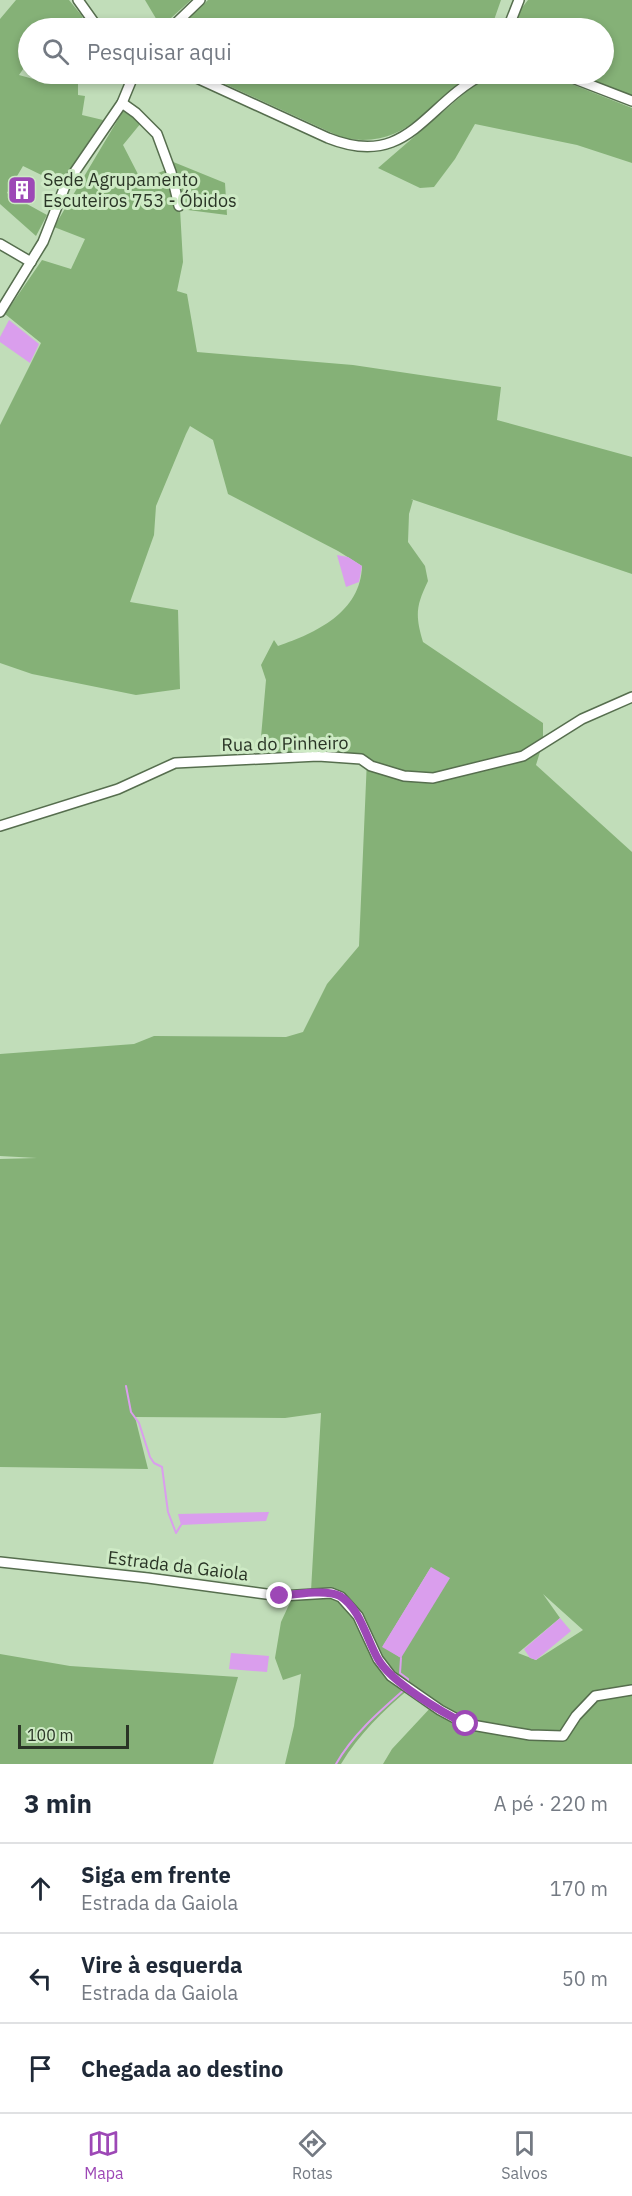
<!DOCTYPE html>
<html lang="pt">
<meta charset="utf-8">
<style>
:root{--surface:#fff;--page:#f2f2f3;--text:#1f2937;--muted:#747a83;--line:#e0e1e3;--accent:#9d48b6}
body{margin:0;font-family:"IBM Plex Sans",sans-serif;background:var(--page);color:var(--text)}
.scale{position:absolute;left:18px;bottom:15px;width:111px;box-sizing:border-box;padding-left:6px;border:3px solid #2a3526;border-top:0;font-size:16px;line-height:21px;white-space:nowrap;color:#2a3526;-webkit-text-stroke:4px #ceeac5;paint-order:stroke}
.stop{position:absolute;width:18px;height:18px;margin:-14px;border:4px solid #9d48b6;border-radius:50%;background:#fff}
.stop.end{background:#9d48b6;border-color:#fff;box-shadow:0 2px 6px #0008}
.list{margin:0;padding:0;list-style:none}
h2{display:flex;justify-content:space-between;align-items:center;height:78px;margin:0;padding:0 24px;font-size:26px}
h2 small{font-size:20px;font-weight:400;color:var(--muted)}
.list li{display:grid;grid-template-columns:39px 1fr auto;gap:18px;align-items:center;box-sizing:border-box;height:90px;padding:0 24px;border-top:2px solid var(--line)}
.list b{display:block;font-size:22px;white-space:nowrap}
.list p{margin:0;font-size:20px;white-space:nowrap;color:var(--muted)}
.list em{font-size:20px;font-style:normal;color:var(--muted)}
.icon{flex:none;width:33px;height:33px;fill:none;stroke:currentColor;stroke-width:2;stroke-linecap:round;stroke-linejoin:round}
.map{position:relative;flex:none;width:632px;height:1764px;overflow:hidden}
.search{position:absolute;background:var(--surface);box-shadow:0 3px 9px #0003;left:18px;right:18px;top:18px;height:66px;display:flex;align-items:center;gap:15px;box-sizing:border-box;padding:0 21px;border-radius:33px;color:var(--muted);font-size:22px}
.sheet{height:348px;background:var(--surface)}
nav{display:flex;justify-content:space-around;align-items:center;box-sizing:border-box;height:84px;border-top:2px solid var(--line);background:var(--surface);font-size:16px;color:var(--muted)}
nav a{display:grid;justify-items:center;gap:3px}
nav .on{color:var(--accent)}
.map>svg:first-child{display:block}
.green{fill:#85b177;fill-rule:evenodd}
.water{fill:#da9eed}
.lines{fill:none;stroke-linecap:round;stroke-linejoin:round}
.stream{stroke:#da9eed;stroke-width:2}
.minor-casing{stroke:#566e4e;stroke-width:12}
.minor{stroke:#fff;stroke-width:9}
.route{stroke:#9d48b6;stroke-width:8}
.labels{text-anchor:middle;stroke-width:6;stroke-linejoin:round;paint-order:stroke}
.poi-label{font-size:18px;fill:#2a3526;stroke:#ceeac5;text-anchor:start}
.street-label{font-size:18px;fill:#2a3526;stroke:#ceeac5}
</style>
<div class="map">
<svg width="632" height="1764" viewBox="0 0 632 1764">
<rect width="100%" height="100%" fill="#c1ddb9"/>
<g class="green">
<path d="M 16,0 L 69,0 L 82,16 L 86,28 L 28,28 L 28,62 L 19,75 L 37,80 L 41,75 L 39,74 L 86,74 L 84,81 L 78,81 L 78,95 L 85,96 L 82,115 L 103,120 L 60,184 L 23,166 L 7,193 L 47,215 L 36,236 L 0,204 L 0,19 Z"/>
<path d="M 145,0 L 191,0 L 161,27 Z"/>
<path d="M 208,0 L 501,0 L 494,20 L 503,27 L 179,28 Z"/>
<path d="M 528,0 L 632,0 L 632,96 L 576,74 L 604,74 L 604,28 L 514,28 L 521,9 Z"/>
<path d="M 203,74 L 471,74 C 427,105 406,150 343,138 Z"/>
<path d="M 499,74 L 546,74 L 632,108 L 632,163 L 577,145 L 475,124 L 455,159 L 434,187 L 420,188 L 378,168 L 474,85 Z"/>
<path d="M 123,111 L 141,123 L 123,145 L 141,180 L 168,169 L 166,159 L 225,183 L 227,215 L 180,209 L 183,262 L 177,291 L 187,294 L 197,352 L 353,365 L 501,387 L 497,420 L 632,457 L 632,574 L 411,499 L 413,500 L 409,514 L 408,542 L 425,566 L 428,581 C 416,606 415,615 423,642 L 543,723 L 543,742 L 536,765 L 632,852 L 632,1764 L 383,1764 L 392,1749 L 433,1705 L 409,1689 C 383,1711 359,1734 341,1764 L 285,1764 L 294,1726 L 301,1674 L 283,1680 L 275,1658 L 281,1622 L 293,1596 L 311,1591 L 321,1413 L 285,1418 L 135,1417 L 148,1469 L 0,1467 L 0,1159 L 37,1158 L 0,1156 L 0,1054 L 134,1044 L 154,1036 L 286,1037 L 303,1032 L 327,984 L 359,946 L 367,759 L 259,760 L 266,680 L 261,665 L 274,640 L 278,646 C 316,633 361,612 362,566 L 338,551 L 228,494 L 213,440 L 190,426 L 186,434 L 156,506 L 154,535 L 130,602 L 178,610 L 180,689 L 136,695 L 32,674 L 0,663 L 0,425 L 41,343 L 5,314 L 42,260 L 71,269 L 85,239 L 54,227 ZM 431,1567 L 401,1658 L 383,1646 ZM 543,1594 L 583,1630 L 536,1660 L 518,1653 L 560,1618 Z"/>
<path d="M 0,1654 L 70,1666 L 238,1677 L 213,1764 L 0,1764 Z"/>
</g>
<g class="water">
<path d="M 9,320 L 39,344 L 30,363 L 0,342 L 0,337 Z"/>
<path d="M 337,555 L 348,557 L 362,566 L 359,582 L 346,587 Z"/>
<path d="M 269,1512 L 266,1521 L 181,1525 L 178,1514 Z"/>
<path d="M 431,1567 L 450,1578 L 401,1658 L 382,1647 Z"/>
<path d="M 560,1618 L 571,1631 L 536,1660 L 530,1658 L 524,1649 Z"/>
<path d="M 231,1653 L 269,1656 L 267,1672 L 229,1669 Z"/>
</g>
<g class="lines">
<g class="stream">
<path d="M 126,1386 L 131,1412 L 139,1423 L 150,1457 L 154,1463 L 162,1467 L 168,1512 L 176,1533 L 181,1525"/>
<path d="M 401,1658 L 400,1673 L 408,1679 L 408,1684"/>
<path d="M 336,1764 C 353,1734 380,1711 405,1689"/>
</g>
<g class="minor-casing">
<g id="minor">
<path d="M 78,0 L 98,28"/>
<path d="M 171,28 L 200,0"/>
<path d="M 508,28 L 519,0"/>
<path d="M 188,74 L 328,138 C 408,170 424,105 484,74"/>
<path d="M 562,74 L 632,101"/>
<path d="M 122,103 L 136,113 L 157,134 L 171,172 L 179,206"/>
<path d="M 0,244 L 31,262"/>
<path d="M 0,312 L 43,242 L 65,186 L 122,103 L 134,74"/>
<path d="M 0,826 L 118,789 L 175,763 L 318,756 L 361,759 L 371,766 L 404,776 L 433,778 L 523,756 L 582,719 L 632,697"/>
<path d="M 0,1562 L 148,1578 L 281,1596 L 331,1593 L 341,1597 L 358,1616 L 378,1659 L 391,1676 L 440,1710 L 466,1724 L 530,1735 L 563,1736 L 576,1716 L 595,1696 L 632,1690"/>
</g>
</g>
<use href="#minor" class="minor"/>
</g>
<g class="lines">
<path class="route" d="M 280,1596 C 296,1594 327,1589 340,1596 C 360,1608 367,1640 378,1659 C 391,1682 441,1712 466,1724"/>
</g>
<defs>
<g id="building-square" transform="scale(1.5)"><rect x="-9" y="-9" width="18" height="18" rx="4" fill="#9d48b6" stroke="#ceeac5"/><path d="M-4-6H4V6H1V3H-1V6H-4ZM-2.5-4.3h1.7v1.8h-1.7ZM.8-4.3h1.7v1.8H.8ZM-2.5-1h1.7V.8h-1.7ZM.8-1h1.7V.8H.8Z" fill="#fff"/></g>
</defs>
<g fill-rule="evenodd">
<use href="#building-square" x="22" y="190"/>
</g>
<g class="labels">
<g class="poi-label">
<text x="43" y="186">Sede Agrupamento<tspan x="43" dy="21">Escuteiros 753 - Óbidos</tspan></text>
</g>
<g class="street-label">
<text transform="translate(285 744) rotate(-1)" y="6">Rua do Pinheiro</text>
<text transform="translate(178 1566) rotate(7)" y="6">Estrada da Gaiola</text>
</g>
</g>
</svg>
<div class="scale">100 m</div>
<div class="stop" style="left:466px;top:1724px"></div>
<div class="stop end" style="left:280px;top:1596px"></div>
<div class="search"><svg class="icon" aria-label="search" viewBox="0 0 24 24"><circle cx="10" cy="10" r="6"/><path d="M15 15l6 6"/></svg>Pesquisar aqui</div>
</div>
<section class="sheet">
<h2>3 min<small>A pé · 220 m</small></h2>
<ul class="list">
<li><svg class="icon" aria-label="ahead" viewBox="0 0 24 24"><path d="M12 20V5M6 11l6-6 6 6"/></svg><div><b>Siga em frente</b><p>Estrada da Gaiola</p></div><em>170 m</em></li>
<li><svg class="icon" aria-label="left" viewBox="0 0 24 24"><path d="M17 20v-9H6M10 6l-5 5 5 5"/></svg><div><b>Vire à esquerda</b><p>Estrada da Gaiola</p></div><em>50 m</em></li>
<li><svg class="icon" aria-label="arrive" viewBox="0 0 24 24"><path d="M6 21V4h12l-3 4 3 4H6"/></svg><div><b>Chegada ao destino</b></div></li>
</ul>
</section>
<nav>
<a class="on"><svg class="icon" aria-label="map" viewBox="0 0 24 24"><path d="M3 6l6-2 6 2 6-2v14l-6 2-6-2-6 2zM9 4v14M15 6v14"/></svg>Mapa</a>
<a><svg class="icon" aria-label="directions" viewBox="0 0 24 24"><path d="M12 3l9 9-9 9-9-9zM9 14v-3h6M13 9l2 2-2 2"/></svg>Rotas</a>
<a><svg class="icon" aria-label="saved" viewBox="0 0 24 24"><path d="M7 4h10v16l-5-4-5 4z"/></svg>Salvos</a>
</nav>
